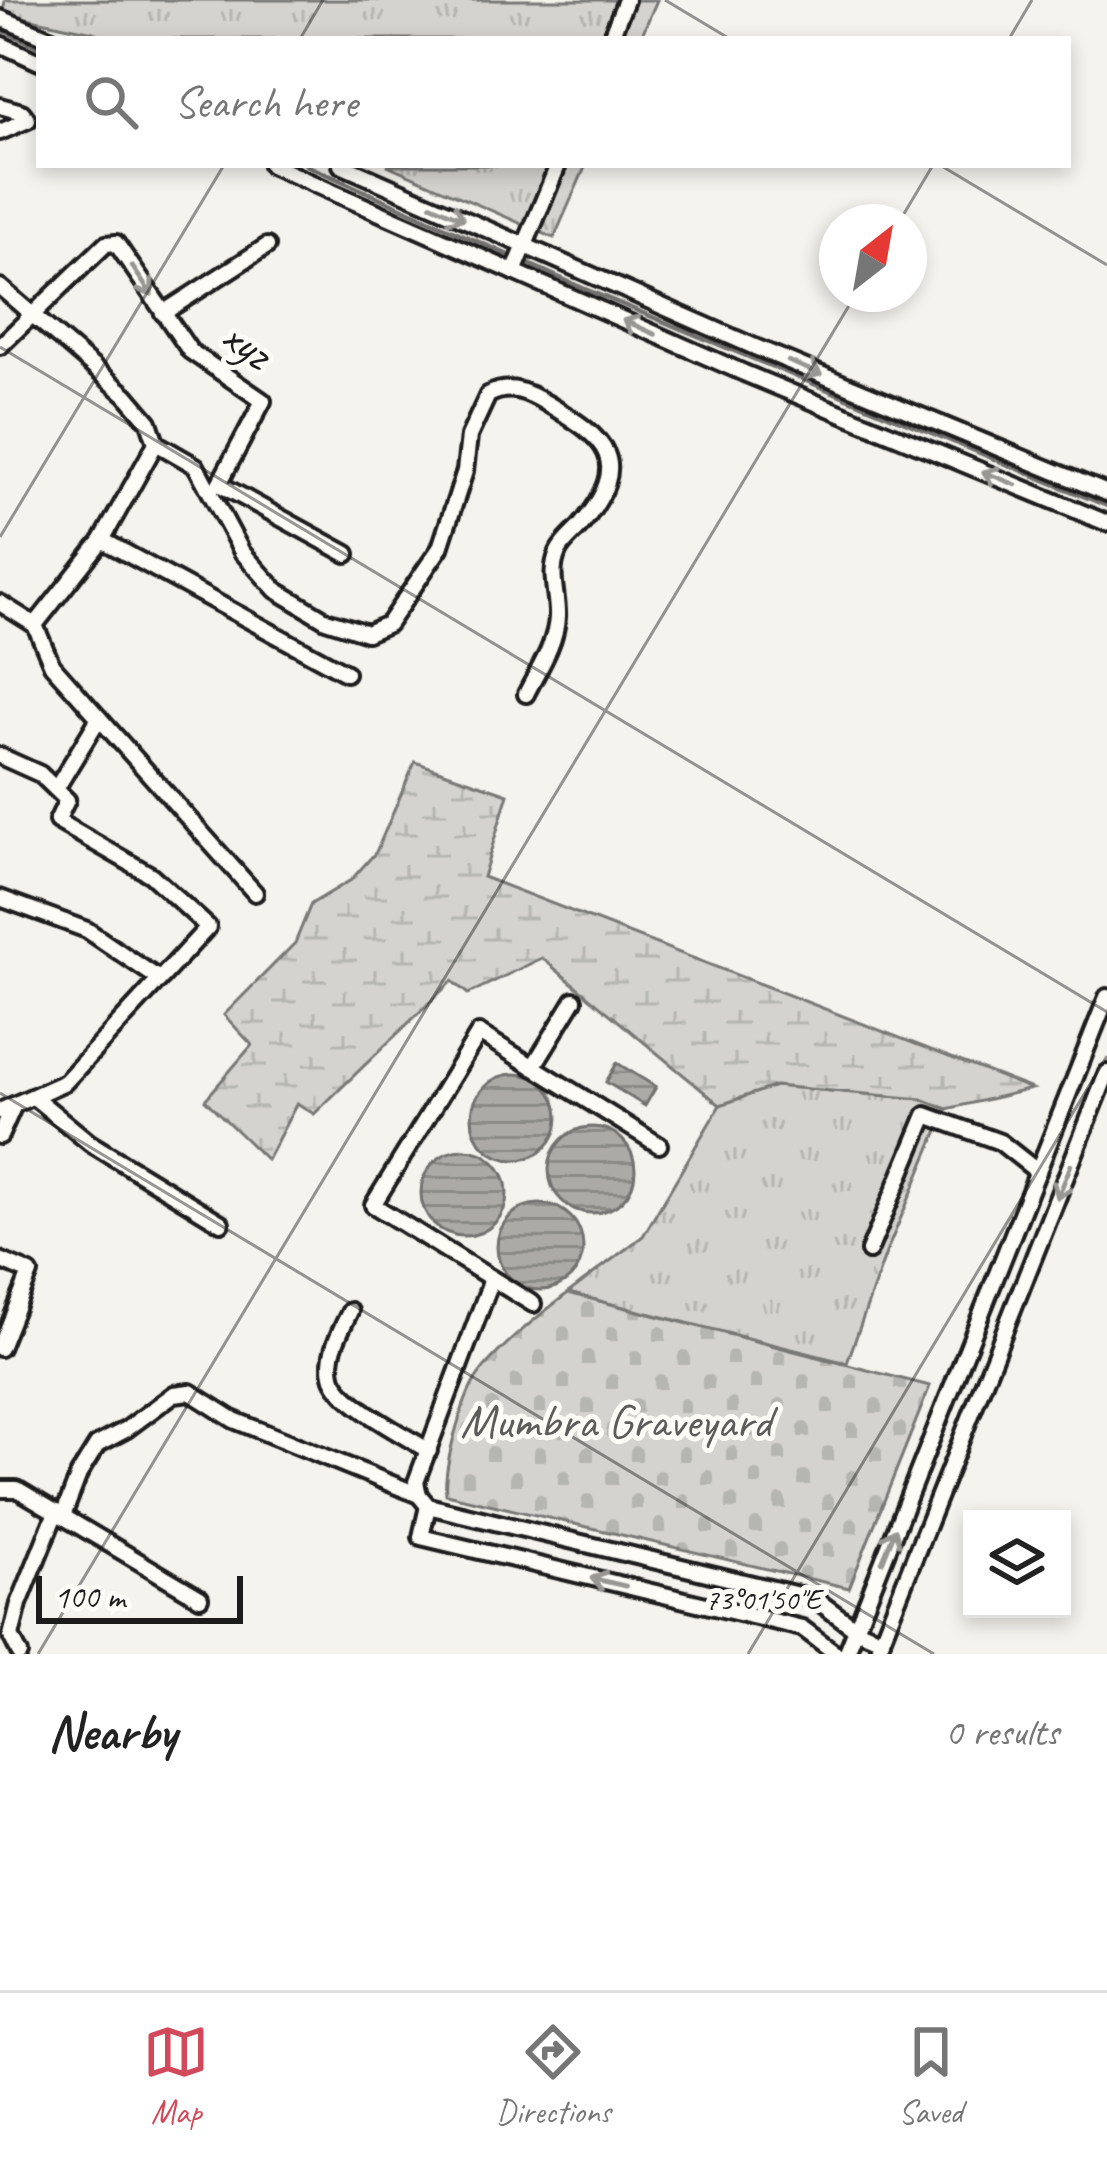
<!DOCTYPE html>
<meta charset="utf-8">
<style>
:root{--surface:#fff;--page:#f6f6f6;--text:#222;--muted:#767676;--line:#e0e0e0;--accent:#d1495b}
body{margin:0;font-family:Caveat,sans-serif;background:var(--page);color:var(--text)}
.controls{position:absolute;right:36px;bottom:36px;display:grid;overflow:hidden;border-radius:0px;box-shadow:0 6px 18px #0003}
.controls button{width:108px;height:108px;display:grid;place-items:center;padding:0;border:0;border-bottom:3px solid var(--line);background:var(--surface);color:var(--text);font:60px sans-serif}
.compass{position:absolute;left:819px;top:204px;width:108px;height:108px;border-radius:50%;background:var(--surface);box-shadow:0 6px 18px #0003;rotate:31deg}
.scale{position:absolute;left:36px;bottom:30px;width:207px;box-sizing:border-box;padding-left:12px;border:6px solid #1c1c1c;border-top:0;font-size:33px;line-height:42px;white-space:nowrap;color:#1c1c1c;-webkit-text-stroke:9px #fdfcf7;paint-order:stroke}
.list{margin:0;padding:0;list-style:none}
h2{display:flex;justify-content:space-between;align-items:center;height:156px;margin:0;padding:0 48px;font-size:51px}
h2 small{font-size:39px;font-weight:400;color:var(--muted)}
.icon{flex:none;width:66px;height:66px;fill:none;stroke:currentColor;stroke-width:2;stroke-linecap:round;stroke-linejoin:round}
.map{position:relative;flex:none;width:1107px;height:1654px;overflow:hidden}
.search{position:absolute;background:var(--surface);box-shadow:0 6px 18px #0003;left:36px;right:36px;top:36px;height:132px;display:flex;align-items:center;gap:30px;box-sizing:border-box;padding:0 42px;border-radius:0px;color:var(--muted);font-size:45px}
.sheet{height:336px;background:var(--surface)}
nav{display:flex;justify-content:space-around;align-items:center;box-sizing:border-box;height:168px;border-top:3px solid var(--line);background:var(--surface);font-size:33px;color:var(--muted)}
nav a{display:grid;justify-items:center;gap:6px}
nav .on{color:var(--accent)}
.map>svg:first-child{display:block}
.grass{fill:url(#grass-tufts);stroke:#787876;stroke-width:3}
.wetland{fill:url(#wetland-marsh);stroke:#787876;stroke-width:3}
.cemetery{fill:url(#cemetery-stones);stroke:#787876;stroke-width:3}
.water{fill:url(#water-rules);stroke:#72716f;stroke-width:3}
.lines{fill:none;stroke-linecap:round;stroke-linejoin:round}
.stream{stroke:#72716f;stroke-width:4.5}
.minor-casing{stroke:#1c1c1c;stroke-width:22}
.minor{stroke:#fdfcf7;stroke-width:14}
.oneway{stroke:#989794}
.ticks{fill:none;stroke:#1c1c1c;stroke-width:3;stroke-opacity:0.45}
.labels{text-anchor:middle;stroke-width:10;stroke-linejoin:round;paint-order:stroke}
.street-label{font-size:48px;fill:#1c1c1c;stroke:#fdfcf7}
.park-label{font-size:48px;fill:#5c5c5b;stroke:#fdfcf7}
.ticks-label{font-size:30px;text-anchor:middle;fill:#1c1c1c;stroke:#fdfcf7;stroke-width:10;stroke-linejoin:round;paint-order:stroke}
</style>
<div class="map">
<svg width="1107" height="1654" viewBox="0 0 1107 1654">
<defs>
<pattern id="grass-tufts" width="24" height="20" patternUnits="userSpaceOnUse" patternTransform="scale(3)"><rect width="24" height="20" fill="#d4d3cf"/><path d="M3 7l-1-3M5 7V3M7 7l1-3M15 17l-1-3M17 17v-4M19 17l1-3" fill="none" stroke="#b5b5b1"/></pattern>
<pattern id="wetland-marsh" width="20" height="14" patternUnits="userSpaceOnUse" patternTransform="scale(3)"><rect width="20" height="14" fill="#d4d3cf"/><path d="M1 5h8M5 5V1M11 12h8M15 12V8" fill="none" stroke="#b5b5b1"/></pattern>
<pattern id="cemetery-stones" width="16" height="16" patternUnits="userSpaceOnUse" patternTransform="scale(3)"><rect width="16" height="16" fill="#d4d3cf"/><path d="M2 7V4a2 2 0 0 1 4 0v3zM10 15v-3a2 2 0 0 1 4 0v3z" fill="#b5b5b1"/></pattern>
<pattern id="water-rules" width="6" height="5" patternUnits="userSpaceOnUse" patternTransform="scale(3)"><rect width="6" height="5" fill="#abaaa6"/><path d="M0 2.5h6" fill="none" stroke="#8a8a86"/></pattern>
</defs>
<rect width="100%" height="100%" fill="#f4f3ee"/>
<filter id="ink" filterUnits="userSpaceOnUse"><feTurbulence type="fractalNoise" baseFrequency=".00833" numOctaves="2"/><feDisplacementMap in="SourceGraphic" scale="24" xChannelSelector="R" yChannelSelector="G"/><feConvolveMatrix kernelMatrix="1 2 1 2 8 2 1 2 1" color-interpolation-filters="sRGB"/></filter>
<g filter="url(#ink)">
<g class="grass">
<path d="M 5,0 L 657,0 L 640,39 L 109,39 L 93,32 L 3,13 Z"/>
<path d="M 387,165 L 586,165 L 554,238 Z"/>
<path d="M 775,1086 L 922,1099 L 947,1109 L 886,1253 L 847,1363 L 568,1293 L 643,1236 L 720,1105 Z"/>
</g>
<path class="wetland" d="M 415,762 L 508,794 L 483,877 L 1032,1089 L 947,1109 L 922,1099 L 775,1086 L 720,1105 L 542,958 L 468,994 L 452,981 L 314,1114 L 297,1103 L 267,1160 L 205,1100 L 252,1045 L 224,1015 L 295,943 L 311,904 L 351,880 L 376,852 Z"/>
<path class="cemetery" d="M 568,1293 L 930,1386 L 849,1588 L 446,1494 C 443,1467 462,1400 477,1377 C 495,1350 542,1313 568,1293 Z"/>
<g class="water">
<path d="M 617,1063 L 656,1087 L 645,1106 L 606,1082 Z"/>
<circle cx="515" cy="1117" r="43"/>
<circle cx="592" cy="1170" r="43"/>
<circle cx="464" cy="1193" r="43"/>
<circle cx="540" cy="1247" r="43"/>
</g>
<g class="lines">
<g class="stream">
<path d="M 0,29 L 39,47"/>
<path d="M 306,165 L 585,289 L 1107,506"/>
</g>
<g class="minor-casing">
<g id="minor">
<path d="M 0,18 L 52,39"/>
<path d="M 610,39 L 626,0"/>
<path d="M 0,44 L 39,62"/>
<path d="M 0,106 L 22,112 L 28,120 L 0,132"/>
<path d="M 271,165 L 744,373 L 1107,523"/>
<path d="M 341,165 L 755,347 L 1107,493"/>
<path d="M 514,272 L 558,165"/>
<path d="M 0,287 L 126,395 L 149,422 L 156,443 L 102,540 L 35,625"/>
<path d="M 163,313 L 267,246"/>
<path d="M 0,346 L 106,244 L 116,243 L 190,351 L 263,401 L 219,484 L 347,554"/>
<path d="M 156,443 L 196,466 L 242,552 L 276,590 L 326,620 L 367,633 L 388,624 L 440,548 L 465,471 L 469,436 L 488,395 C 510,383 528,392 548,404 C 607,439 633,461 582,524 C 575,533 563,541 558,552 C 548,574 558,595 557,617 C 556,644 538,670 526,694"/>
<path d="M 102,540 L 346,673"/>
<path d="M 0,603 L 35,625 L 52,665 L 255,893"/>
<path d="M 0,756 L 40,774 L 67,800 L 57,821 L 151,875 L 208,927 L 65,1082 L 0,1111"/>
<path d="M 56,789 L 99,718"/>
<path d="M 0,898 L 87,930 L 159,979"/>
<path d="M 533,1067 L 574,1000"/>
<path d="M 35,1098 L 90,1143 L 221,1223"/>
<path d="M 0,1136 L 13,1107"/>
<path d="M 869,1251 L 926,1115 L 1000,1142 L 1038,1172"/>
<path d="M 0,1260 L 30,1273 L 0,1348"/>
<path d="M 533,1304 L 373,1205 L 479,1033 L 659,1145"/>
<path d="M 350,1311 C 341,1331 327,1353 332,1375 C 337,1402 406,1436 429,1451"/>
<path d="M 0,1489 L 17,1489 L 200,1598"/>
<path d="M 419,1495 L 416,1482 L 492,1279"/>
<path d="M 63,1516 L 79,1474 L 97,1445 L 127,1429 L 174,1394 L 190,1392 L 234,1420 L 419,1495 L 428,1506"/>
<path d="M 20,1654 L 11,1636 L 19,1604 L 56,1512"/>
<path d="M 837,1654 L 802,1628 L 421,1537 L 428,1506 L 815,1599 L 856,1629 L 882,1640"/>
<path d="M 846,1654 L 1107,997"/>
<path d="M 876,1654 L 1107,1073"/>
</g>
</g>
<use href="#minor" class="minor"/>
</g>
<defs><path id="oneway-shaft" d="M-6 0H5M1.5-3L5.5 0L1.5 3" fill="none" stroke-width="1.6" stroke-linecap="round" stroke-linejoin="round" transform="scale(3)"/></defs>
<g class="oneway">
<use href="#oneway-shaft" transform="translate(448 212) rotate(24)"/>
<use href="#oneway-shaft" transform="translate(142 281) rotate(56)"/>
<use href="#oneway-shaft" transform="translate(639 327) rotate(-156)"/>
<use href="#oneway-shaft" transform="translate(805 368) rotate(22)"/>
<use href="#oneway-shaft" transform="translate(999 478) rotate(-158)"/>
<use href="#oneway-shaft" transform="translate(1064 1182) rotate(112)"/>
<use href="#oneway-shaft" transform="translate(889 1545) rotate(-68)"/>
<use href="#oneway-shaft" transform="translate(608 1582) rotate(-167)"/>
</g>
</g>
<path class="ticks" d="M 665,0 L 730,39M 300,39 L 323,0M 1009,39 L 1032,0M 940,165 L 1107,265M 899,222 L 933,165M 0,347 L 1107,1012M 0,537 L 224,165M 0,1093 L 934,1654M 38,1654 L 856,294M 748,1654 L 1107,1056"/>
<g class="labels">
<g class="street-label">
<text transform="translate(248 343) rotate(37)" y="17">xyz</text>
</g>
<g class="park-label">
<text x="616" y="1437">Mumbra Graveyard</text>
</g>
</g>
<g class="ticks-label">
<text x="763" y="1609">73°01'50"E</text>
</g>
</svg>
<div class="controls">
<button><svg class="icon" aria-label="layers" viewBox="0 0 24 24"><path d="M12 4l9 5-9 5-9-5zM3 14l9 5 9-5"/></svg></button>
</div>
<svg class="compass" viewBox="-18 -18 36 36"><path d="M0-13l5 13h-10z" fill="#e53935"/><path d="M0 13l5-13h-10z" fill="#767676"/></svg>
<div class="scale">100 m</div>
<div class="search"><svg class="icon" aria-label="search" viewBox="0 0 24 24"><circle cx="10" cy="10" r="6"/><path d="M15 15l6 6"/></svg>Search here</div>
</div>
<section class="sheet">
<h2>Nearby<small>0 results</small></h2>
<ul class="list">
</ul>
</section>
<nav>
<a class="on"><svg class="icon" aria-label="map" viewBox="0 0 24 24"><path d="M3 6l6-2 6 2 6-2v14l-6 2-6-2-6 2zM9 4v14M15 6v14"/></svg>Map</a>
<a><svg class="icon" aria-label="directions" viewBox="0 0 24 24"><path d="M12 3l9 9-9 9-9-9zM9 14v-3h6M13 9l2 2-2 2"/></svg>Directions</a>
<a><svg class="icon" aria-label="saved" viewBox="0 0 24 24"><path d="M7 4h10v16l-5-4-5 4z"/></svg>Saved</a>
</nav>
